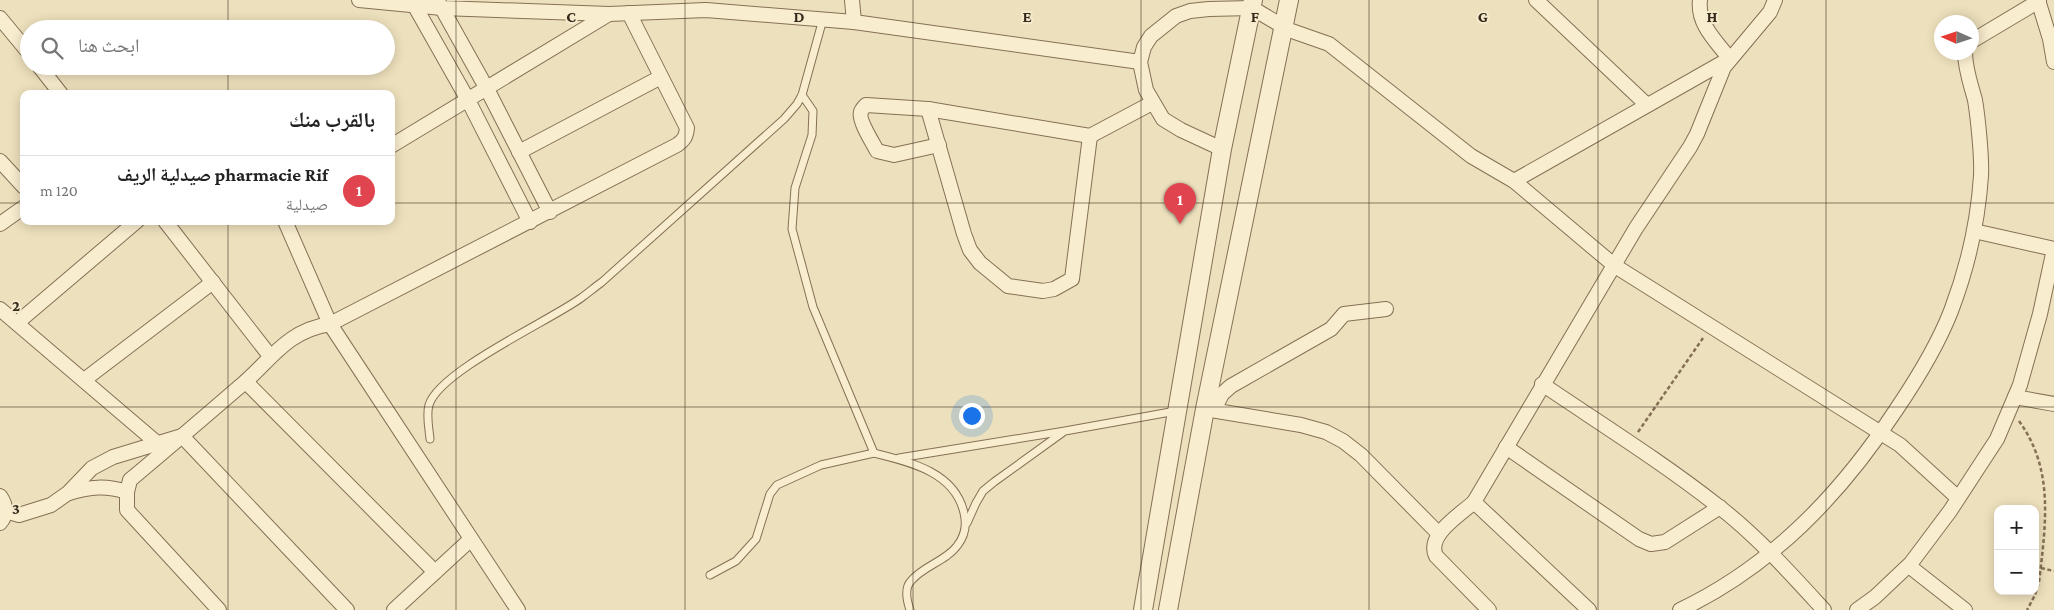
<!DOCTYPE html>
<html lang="ar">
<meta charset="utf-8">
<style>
:root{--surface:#fff;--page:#f2f2f2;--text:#222;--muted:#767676;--line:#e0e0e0;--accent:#942826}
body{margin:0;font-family:"Crimson Pro","Noto Naskh Arabic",serif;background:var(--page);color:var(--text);direction:rtl}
.controls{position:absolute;right:15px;bottom:15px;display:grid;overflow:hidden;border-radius:10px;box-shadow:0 2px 12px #0003}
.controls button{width:45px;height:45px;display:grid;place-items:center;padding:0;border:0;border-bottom:1px solid var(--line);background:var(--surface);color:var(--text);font:25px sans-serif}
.compass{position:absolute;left:1934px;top:15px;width:45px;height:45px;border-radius:50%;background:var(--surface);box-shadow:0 2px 12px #0003;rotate:273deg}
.you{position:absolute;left:971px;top:415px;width:18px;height:18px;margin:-12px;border:4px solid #fff;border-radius:50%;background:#1a73e8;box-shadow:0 0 0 8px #1a73e833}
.badge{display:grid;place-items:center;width:32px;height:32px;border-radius:50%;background:var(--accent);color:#fff;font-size:16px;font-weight:700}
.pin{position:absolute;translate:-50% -41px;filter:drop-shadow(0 1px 2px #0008)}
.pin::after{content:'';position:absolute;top:26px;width:18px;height:15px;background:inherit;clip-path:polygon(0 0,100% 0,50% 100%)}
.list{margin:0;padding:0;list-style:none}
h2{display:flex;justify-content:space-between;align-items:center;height:65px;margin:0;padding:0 20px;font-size:21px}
h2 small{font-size:16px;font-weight:400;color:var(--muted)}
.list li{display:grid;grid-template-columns:32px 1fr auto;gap:15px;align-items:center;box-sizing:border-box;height:70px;padding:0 20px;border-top:1px solid var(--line)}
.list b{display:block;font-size:19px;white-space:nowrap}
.list p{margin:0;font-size:16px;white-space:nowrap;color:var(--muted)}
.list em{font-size:16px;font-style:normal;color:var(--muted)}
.icon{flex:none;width:28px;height:28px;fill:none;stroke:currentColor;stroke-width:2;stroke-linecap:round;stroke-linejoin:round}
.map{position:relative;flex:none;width:2054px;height:610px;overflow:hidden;direction:ltr}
.search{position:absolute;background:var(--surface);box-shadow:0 2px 12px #0003;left:20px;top:20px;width:375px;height:55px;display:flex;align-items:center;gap:12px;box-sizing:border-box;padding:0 18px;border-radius:28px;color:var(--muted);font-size:19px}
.panel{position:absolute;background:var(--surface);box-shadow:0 2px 12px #0003;left:20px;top:90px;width:375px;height:135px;border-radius:10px;direction:rtl}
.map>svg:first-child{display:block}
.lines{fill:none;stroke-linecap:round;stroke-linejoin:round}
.service-casing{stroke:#857056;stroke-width:9}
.minor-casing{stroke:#857056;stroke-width:16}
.tertiary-casing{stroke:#857056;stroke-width:20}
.path{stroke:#857056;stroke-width:2.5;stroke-dasharray:4 2.5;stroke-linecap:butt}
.service{stroke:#f9edcf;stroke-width:7}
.minor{stroke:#f9edcf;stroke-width:14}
.tertiary{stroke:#f9edcf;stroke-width:18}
.grid{fill:none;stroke:#34281b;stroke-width:1;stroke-opacity:0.55}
.grid-label{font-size:16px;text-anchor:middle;font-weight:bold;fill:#34281b;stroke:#f5eacb;stroke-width:4;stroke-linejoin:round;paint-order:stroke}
</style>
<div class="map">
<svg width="2054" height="610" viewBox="0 0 2054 610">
<rect width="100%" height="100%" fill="#ede0bc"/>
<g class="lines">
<g class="service-casing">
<g id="service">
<path d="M 802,95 L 813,111 L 812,135 L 795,188 L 792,229 L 813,307 L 874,453 C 910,462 955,472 964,513 C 967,525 965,536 957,546 C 946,561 923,566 911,581 C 904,588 907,601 910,610"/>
<path d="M 430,439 C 429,428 426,415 429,405 C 439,371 551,320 581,298 C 588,293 595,287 602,282 L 784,119 L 797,104 L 802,95 L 823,19"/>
<path d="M 899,458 L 1065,431 L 1176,411"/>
<path d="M 967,523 L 976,503 L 983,491 L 994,482 L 1062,433"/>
<path d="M 710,575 L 736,561 L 756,539 L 770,494 L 777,485 L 821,465 L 874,453"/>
</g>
</g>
<g class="minor-casing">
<g id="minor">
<path d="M 359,0 L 442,8 L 609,14 L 706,10 L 854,22 L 1140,62"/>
<path d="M 852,0 L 854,22"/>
<path d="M 1536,0 L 1647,105"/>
<path d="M 1700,0 C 1697,24 1716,41 1729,58"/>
<path d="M 2038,0 L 2050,39 L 2054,62"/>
<path d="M 412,1 L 468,100 L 530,222"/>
<path d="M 439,3 L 487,89 L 550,212"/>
<path d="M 0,18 L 29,53"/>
<path d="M 1972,41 L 2039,1"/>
<path d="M 39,66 L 61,94"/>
<path d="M 928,109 L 964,234 L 970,250 L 980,263 L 1008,286 L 1043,291 L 1054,289 L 1072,279 L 1090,136"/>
<path d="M 939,145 L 894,155 L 877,151 C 873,143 858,120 861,112 C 861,110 865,106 866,105 L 928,109 L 1090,136 L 1152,103"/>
<path d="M 391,146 L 609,14"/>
<path d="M 1222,149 L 1181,130 L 1163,119 L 1146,90 L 1140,62 L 1144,47 L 1151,36 L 1176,16 L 1190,11 L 1209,9 L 1252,8 L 1289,30 L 1329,44 L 1471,156 L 1514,181 L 1615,266 L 1900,445 L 1958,498"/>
<path d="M 519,152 L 661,77"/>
<path d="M 0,161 L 24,187"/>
<path d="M 1514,181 L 1729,59"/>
<path d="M 165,221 L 270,356"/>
<path d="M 285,221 L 330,324 L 677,145 C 684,140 686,137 687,128 L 629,13"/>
<path d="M 0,224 L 24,207"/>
<path d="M 1974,231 L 2054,249"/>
<path d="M 0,309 L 157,443"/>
<path d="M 17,323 L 137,221"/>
<path d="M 84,380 L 213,282"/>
<path d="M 246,382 L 435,572"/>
<path d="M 1542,384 C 1601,424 1662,462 1718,506 C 1757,536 1791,574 1824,610"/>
<path d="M 2015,397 L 2054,404"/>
<path d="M 1205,409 L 1301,425 L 1326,432 L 1343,441 L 1361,455 L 1439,534"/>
<path d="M 1214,410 L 1222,394 L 1231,386 L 1331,329 L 1344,314 L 1386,309"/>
<path d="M 1506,447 L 1639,539 L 1651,544 L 1665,542 L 1720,507"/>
<path d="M 69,493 C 90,487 105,485 127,492"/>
<path d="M 0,496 C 6,505 8,514 0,523"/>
<path d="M 1474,502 L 1589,610"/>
<path d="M 6,511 L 19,515 L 51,505 L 68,493 L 92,468 L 113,457 L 182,436 L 347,610"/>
<path d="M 1909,566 L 1965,610"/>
<path d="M 219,610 L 127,510 L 127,492 L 130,480 C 166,450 202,419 238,388 C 270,362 285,331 330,324 L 518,610"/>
<path d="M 394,610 L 471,539"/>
<path d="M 1489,610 L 1436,556 C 1426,535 1460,515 1474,502 L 1636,228 L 1690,147 L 1697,134 L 1724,67 L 1770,12 L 1775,0"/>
<path d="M 1680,610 C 1772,566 1840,495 1896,410 C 1917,379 1937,347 1951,311 C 1967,269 1978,221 1981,176 C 1982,158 1978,118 1975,100 C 1971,85 1965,69 1965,52"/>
<path d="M 1857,610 L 1875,597 L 1911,563 L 1950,511 L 1997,439 L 2020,385 L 2040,314 L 2054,249"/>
</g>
</g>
<g class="tertiary-casing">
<g id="tertiary">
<path d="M 1143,610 L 1222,149 L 1253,0"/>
<path d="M 1168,610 L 1205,409 L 1289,0"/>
</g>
</g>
<g class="path">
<path d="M 2019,421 C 2054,469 2046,523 2039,582 L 2035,595 L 2027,610"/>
<path d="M 1638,432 L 1703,338"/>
<path d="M 2041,568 L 2054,571"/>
</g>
<use href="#service" class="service"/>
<use href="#minor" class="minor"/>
<use href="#tertiary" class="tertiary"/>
</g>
<path class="grid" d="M 228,0 L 228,29M 456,0 L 456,610M 685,0 L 685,610M 913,0 L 913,610M 1141,0 L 1141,610M 1369,0 L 1369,610M 1598,0 L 1598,610M 1826,0 L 1826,610M 228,66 L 228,94M 0,203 L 24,203M 391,203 L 2054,203M 228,221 L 228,610M 0,407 L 2054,407"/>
<g class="grid-label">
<text x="571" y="22">C</text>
<text x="799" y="22">D</text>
<text x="1027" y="22">E</text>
<text x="1255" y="22">F</text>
<text x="1483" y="22">G</text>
<text x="1712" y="22">H</text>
<text x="16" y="311">2</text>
<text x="16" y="514">3</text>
</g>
</svg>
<div class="controls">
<button>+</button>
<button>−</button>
</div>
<svg class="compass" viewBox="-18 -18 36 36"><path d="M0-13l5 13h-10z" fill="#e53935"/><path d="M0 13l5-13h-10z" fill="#767676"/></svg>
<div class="you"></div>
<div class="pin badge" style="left:1180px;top:224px;background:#e0444e">1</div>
<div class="search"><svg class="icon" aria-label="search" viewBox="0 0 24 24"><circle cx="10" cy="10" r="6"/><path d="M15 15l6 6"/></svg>ابحث هنا</div>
<section class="panel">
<h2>بالقرب منك<small></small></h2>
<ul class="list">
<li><span class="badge" style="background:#e0444e">1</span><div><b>pharmacie Rif صيدلية الريف</b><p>صيدلية</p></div><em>120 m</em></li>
</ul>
</section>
</div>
